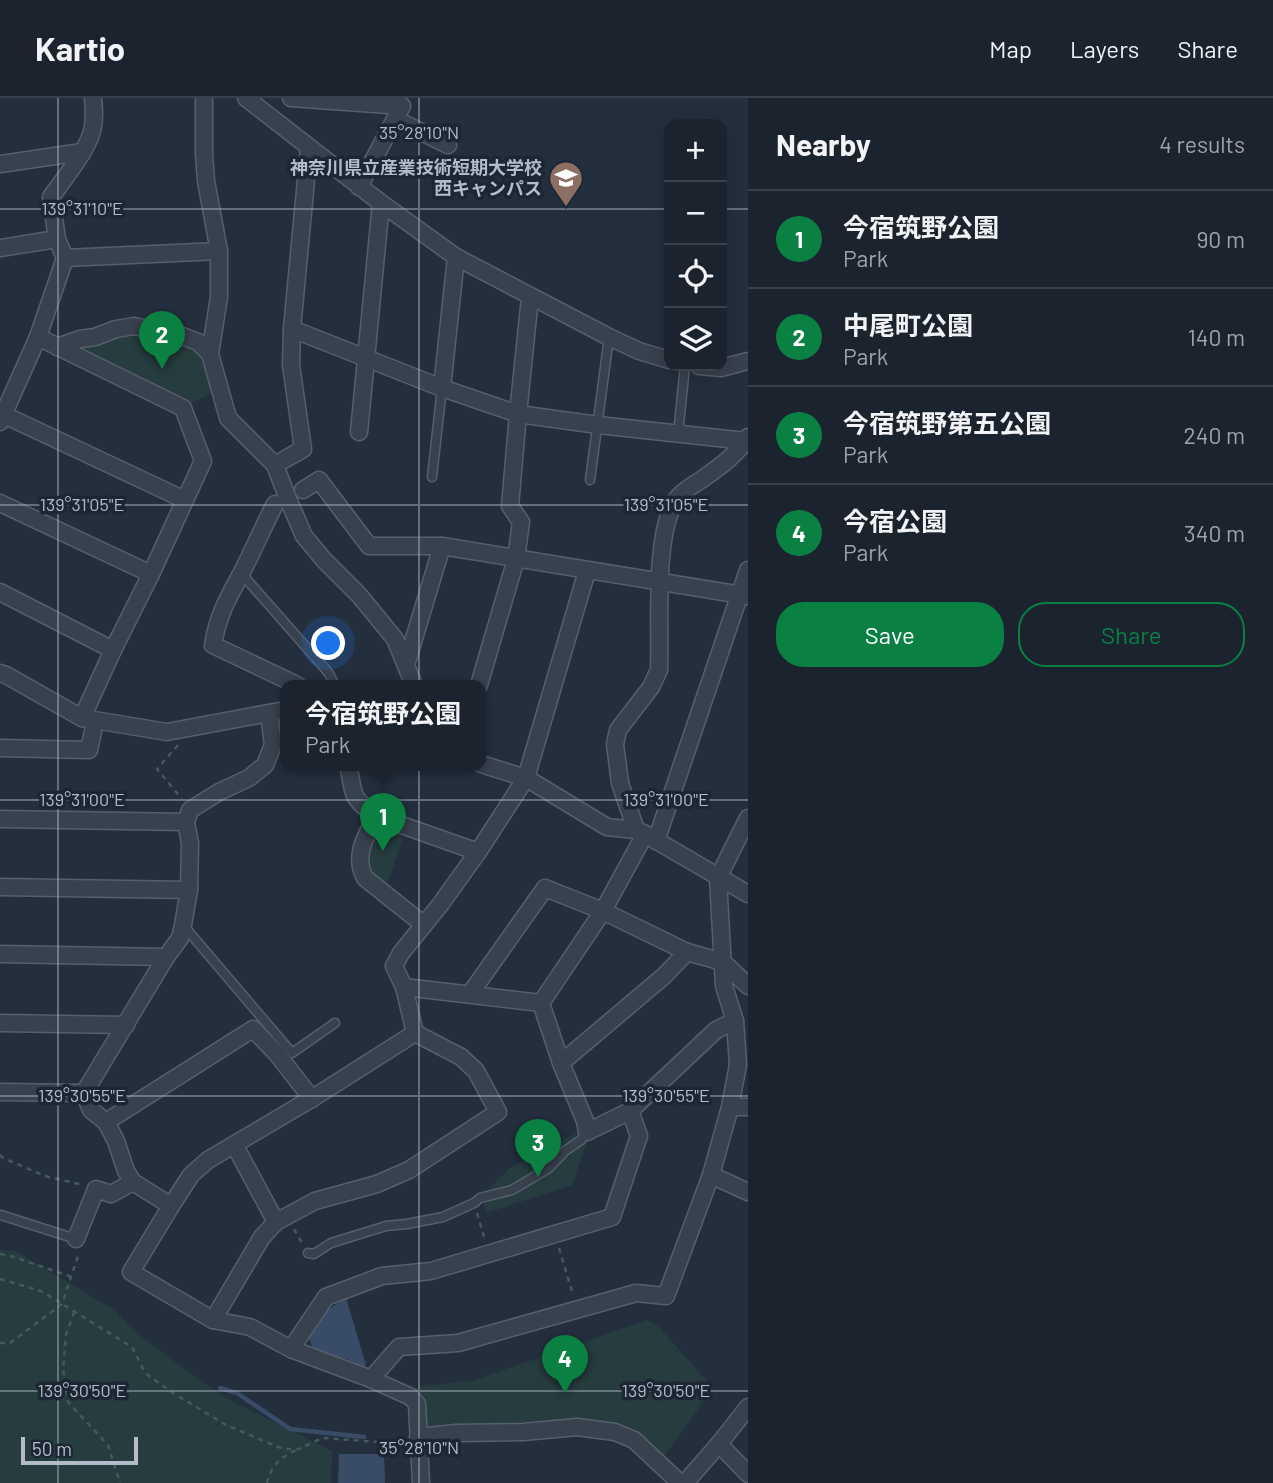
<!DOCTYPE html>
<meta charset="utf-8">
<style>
:root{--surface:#1b232e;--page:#282f3a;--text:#f1f3f6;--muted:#a0a4aa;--line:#39404a;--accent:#0b8043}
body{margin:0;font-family:Barlow,"Noto Sans JP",sans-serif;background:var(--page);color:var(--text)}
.controls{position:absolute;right:21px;top:21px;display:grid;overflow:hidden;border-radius:14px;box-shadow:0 4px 18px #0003}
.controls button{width:63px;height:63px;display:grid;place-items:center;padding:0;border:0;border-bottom:2px solid var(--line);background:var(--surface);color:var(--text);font:35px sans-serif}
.scale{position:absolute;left:21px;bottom:18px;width:117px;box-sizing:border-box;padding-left:7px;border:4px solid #b4bcc9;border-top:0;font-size:19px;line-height:24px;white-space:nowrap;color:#b4bcc9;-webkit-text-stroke:5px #1d2633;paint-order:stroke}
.you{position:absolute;left:329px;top:546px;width:24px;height:24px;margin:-18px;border:5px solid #fff;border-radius:50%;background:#1a73e8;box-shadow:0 0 0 10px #1a73e833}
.badge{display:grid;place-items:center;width:46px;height:46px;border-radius:50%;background:var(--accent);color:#fff;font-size:23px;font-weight:700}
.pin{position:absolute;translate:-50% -58px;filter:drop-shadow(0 2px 4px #0008)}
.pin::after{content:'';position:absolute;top:37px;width:24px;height:21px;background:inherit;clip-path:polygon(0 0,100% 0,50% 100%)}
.popup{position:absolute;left:280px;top:582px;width:206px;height:91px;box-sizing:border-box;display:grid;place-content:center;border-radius:14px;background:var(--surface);filter:drop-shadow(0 2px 5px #0005);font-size:23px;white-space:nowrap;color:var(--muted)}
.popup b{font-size:26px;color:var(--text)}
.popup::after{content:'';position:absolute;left:50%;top:100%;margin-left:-14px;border:14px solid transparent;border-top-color:var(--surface)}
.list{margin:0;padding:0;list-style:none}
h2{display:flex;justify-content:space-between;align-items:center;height:91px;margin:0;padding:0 28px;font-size:30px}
h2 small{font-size:23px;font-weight:400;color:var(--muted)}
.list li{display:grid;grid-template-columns:46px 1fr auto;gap:21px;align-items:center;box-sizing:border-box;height:98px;padding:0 28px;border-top:2px solid var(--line)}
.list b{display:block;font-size:26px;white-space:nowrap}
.list p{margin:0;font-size:23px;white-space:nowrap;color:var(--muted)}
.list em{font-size:23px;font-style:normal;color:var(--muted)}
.actions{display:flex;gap:14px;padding:21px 28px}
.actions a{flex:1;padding:16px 0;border:2px solid var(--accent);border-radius:28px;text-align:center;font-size:24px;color:var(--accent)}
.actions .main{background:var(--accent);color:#fff}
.icon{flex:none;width:38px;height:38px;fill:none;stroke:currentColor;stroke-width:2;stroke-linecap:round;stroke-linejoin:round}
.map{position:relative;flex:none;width:748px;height:1385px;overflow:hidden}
header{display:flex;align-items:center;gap:42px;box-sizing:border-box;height:98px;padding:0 35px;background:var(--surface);border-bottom:2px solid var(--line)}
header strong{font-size:33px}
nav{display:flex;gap:38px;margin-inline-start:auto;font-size:24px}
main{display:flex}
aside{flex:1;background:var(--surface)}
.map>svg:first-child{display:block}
.green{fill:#263c3f}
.water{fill:#394c67}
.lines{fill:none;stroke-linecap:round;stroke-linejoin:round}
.stream{stroke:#394c67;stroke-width:4.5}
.lane-casing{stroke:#565f6c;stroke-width:11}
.street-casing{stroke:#565f6c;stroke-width:19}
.path{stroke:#44595c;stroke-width:2.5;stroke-dasharray:5 5;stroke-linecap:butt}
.lane{stroke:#38414e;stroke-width:8}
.street{stroke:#38414e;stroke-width:16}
.ticks{fill:none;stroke:#b4bcc9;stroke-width:2;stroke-opacity:0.45}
.labels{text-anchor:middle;stroke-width:7;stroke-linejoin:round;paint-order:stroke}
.poi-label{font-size:18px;font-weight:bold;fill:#b4bcc9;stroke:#1d2633;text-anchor:end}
.ticks-label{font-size:18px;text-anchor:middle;fill:#b4bcc9;stroke:#1d2633;stroke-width:7;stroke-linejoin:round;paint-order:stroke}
</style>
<header>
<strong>Kartio</strong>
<nav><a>Map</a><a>Layers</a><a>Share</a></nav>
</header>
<main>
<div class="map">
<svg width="748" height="1385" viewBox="0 0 748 1385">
<rect width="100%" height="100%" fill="#242f3e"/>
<g class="green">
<path d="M 139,235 L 194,249 L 211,280 L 214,294 L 189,307 L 75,250 L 103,245 L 121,237 Z"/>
<path d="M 377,725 L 404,736 L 387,788 L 366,771 L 370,744 Z"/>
<path d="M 581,1033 L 587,1045 L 572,1087 L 486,1115 L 482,1097 L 510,1070 Z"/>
<path d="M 0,1152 L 15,1153 L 113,1211 L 144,1241 L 222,1298 L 332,1353 L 331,1385 L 0,1385 Z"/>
<path d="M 647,1222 L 658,1228 L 713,1290 L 663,1360 L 581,1322 L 430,1329 L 425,1324 L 425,1300 L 416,1289 L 475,1282 Z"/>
</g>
<g class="water">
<path d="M 346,1200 L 366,1267 L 362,1269 L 347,1261 L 328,1257 L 313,1251 L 309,1241 L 327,1212 Z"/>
<path d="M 339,1356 L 384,1356 L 385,1385 L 338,1385 Z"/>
</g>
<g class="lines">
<path class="stream" d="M 220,1290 L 237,1295 L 290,1331 L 364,1339"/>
<g class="lane-casing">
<g id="lane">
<path d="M 678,336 L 685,268"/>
<path d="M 432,379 L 442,290"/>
<path d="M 590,382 L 609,239"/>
<path d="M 241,475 L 328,574 L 335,587"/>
<path d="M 183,827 L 292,955 L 335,925"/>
<path d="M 1,1117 L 76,1141"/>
<path d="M 308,1155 L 314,1156 L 331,1145 L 386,1128 L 407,1126 L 443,1119 L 474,1105 L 480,1100 L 512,1092 L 549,1070 L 565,1053 L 581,1042 L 587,1034"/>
</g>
</g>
<g class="street-casing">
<g id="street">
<path d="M 204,0 L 204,56 L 206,83 L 219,153 L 219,199 L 210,256 L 228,320 L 275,367 L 288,401 L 304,438 L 324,462 L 359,497 L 395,541 L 414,587"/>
<path d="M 246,0 L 381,105 L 456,159 L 609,239 L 639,253 L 669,262"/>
<path d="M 291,0 L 402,8 L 359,89"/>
<path d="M 395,21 L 448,47"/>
<path d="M 0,66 L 82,54"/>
<path d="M 0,150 L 57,141"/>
<path d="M 65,160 L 219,153"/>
<path d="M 292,231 L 442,290 L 518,316 L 598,327 L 746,343"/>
<path d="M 38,239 L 183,310 L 203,363 L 151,476 L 113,552 L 82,620"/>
<path d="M 57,249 L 80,241 L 95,239 L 116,231 L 134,228 L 180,237 L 198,244 L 210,256"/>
<path d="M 699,268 L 721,270 L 748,263"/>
<path d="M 442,290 L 456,159"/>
<path d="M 0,315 L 185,402"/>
<path d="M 0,324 L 38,239 L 65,160 L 57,141 L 51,99 C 63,82 87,53 92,33 C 95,22 94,11 93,0"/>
<path d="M 359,334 L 381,105"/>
<path d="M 275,367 L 303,351 L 291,267 L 292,231 L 309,50"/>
<path d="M 303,392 L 319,382 L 369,448 L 442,448 L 748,498"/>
<path d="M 0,405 L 151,476"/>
<path d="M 275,406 C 263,429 253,453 241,476 C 227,502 218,517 213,547 L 297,587"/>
<path d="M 0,494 L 113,552"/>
<path d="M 406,567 L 442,448"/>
<path d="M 0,575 L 6,577 L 82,620 L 167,634 L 285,612"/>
<path d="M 479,587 L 516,461 L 521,424 L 510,408 L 518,316 L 530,199"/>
<path d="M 0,650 L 89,652 L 95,624"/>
<path d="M 481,666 L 526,680 L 607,729 L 636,732 L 645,736 L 748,796"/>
<path d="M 348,667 C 355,698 349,698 376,718 C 366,738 353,758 365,780 L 424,827"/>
<path d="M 376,718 L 478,754"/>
<path d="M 0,721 L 186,724"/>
<path d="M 636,732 L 620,685 L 615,646 L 618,632 L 651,589 L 659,572 C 661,528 653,438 676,402 C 681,394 693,387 701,382 C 718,370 737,357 748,339"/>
<path d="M 656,743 L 748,472"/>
<path d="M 0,789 L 189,792"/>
<path d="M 687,854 L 723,864 L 748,888"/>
<path d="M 0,856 L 166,859"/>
<path d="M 404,889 L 541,905 L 561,965 L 585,1023 L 587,1034 L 630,1013 L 716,932 L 735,923"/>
<path d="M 470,896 L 545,790 L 603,813 L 687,854 L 664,878 L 561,965"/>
<path d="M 541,905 L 603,813 L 645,736"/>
<path d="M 0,925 L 126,927"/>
<path d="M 415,935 L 316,998 L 208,1062 L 191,1077 L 171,1108 L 131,1174 L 213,1222 L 250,1229 L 291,1251 L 371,1281 L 411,1299 L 417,1306 L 421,1385"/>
<path d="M 0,994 L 84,995"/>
<path d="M 730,1009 L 748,1009"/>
<path d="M 106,1024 L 253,931 L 277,956 L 312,1001"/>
<path d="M 235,1048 L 276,1124"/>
<path d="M 711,1077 L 748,1094"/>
<path d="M 171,1108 L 133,1084 L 126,1073 L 116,1043 L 106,1024 L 91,1012 L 84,995 L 166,859 L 180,840 L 183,827 L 189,792 L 190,745 L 186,724 L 190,712 L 219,694 L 249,680 L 265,667 L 273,647 L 269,615"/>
<path d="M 76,1141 L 96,1091 L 111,1096 L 133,1084"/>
<path d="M 213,1222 L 262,1139 L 276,1124 L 315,1103 L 377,1086 L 409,1072 L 498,1014 L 476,973 L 461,959 L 415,935 L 404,889 L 394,868 L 401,855 L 440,807 L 478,754 L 526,680 L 587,473"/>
<path d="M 291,1251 L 326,1199 L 382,1178 L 431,1173 L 612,1119 L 639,1038 L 630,1013"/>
<path d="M 371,1281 L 399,1249 L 458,1245 L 636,1195 L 666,1198 L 711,1077 L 730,1009 L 738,967 L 735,923 L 724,888 L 718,780 L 748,720"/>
<path d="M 418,1339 L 456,1335 L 523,1334 L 577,1329 L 615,1334 L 634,1342 L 680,1385"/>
<path d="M 719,1346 L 748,1376"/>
<path d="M 685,1385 L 719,1346 L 748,1309"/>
</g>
</g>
<g class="path">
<path d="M 178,647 L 157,671 L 182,701"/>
<path d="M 0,1057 L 3,1060 L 45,1078 L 83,1087"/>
<path d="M 477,1115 L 485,1142"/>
<path d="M 294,1131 L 303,1147"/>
<path d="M 559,1150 L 573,1197"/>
<path d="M 0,1156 L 11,1158 L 72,1179"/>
<path d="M 0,1181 L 41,1193 L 132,1249 L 145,1275 L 173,1295 L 226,1327 L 283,1351 L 299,1351 L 322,1340 L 379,1344 L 405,1341"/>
<path d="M 74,1214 L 66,1237 L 63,1271 L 68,1304 L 108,1347 L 120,1385"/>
<path d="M 0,1245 L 10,1245 L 62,1206 L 78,1158"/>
<path d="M 267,1385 C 272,1366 279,1361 296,1352"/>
</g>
<use href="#lane" class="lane"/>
<use href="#street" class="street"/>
</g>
<path class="ticks" d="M 58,0 L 58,1385M 419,0 L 419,1385M 0,111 L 669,111M 722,111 L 748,111M 0,407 L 748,407M 0,702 L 748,702M 0,998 L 748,998M 0,1293 L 748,1293"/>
<defs>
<g id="university-pin" transform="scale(1.75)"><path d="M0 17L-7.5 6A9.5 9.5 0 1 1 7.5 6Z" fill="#8d6e63" stroke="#1d2633"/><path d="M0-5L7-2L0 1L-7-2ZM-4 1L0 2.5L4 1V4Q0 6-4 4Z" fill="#fff"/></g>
</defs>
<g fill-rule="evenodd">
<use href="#university-pin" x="566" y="80"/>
</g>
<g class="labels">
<g class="poi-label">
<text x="542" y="76">神奈川県立産業技術短期大学校<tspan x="542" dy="21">西キャンパス</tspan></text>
</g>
</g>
<g class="ticks-label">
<text x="419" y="41">35°28'10"N</text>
<text x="82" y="117">139°31'10"E</text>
<text x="666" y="413">139°31'05"E</text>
<text x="82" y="413">139°31'05"E</text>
<text x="666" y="708">139°31'00"E</text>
<text x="82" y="708">139°31'00"E</text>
<text x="82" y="1004">139°30'55"E</text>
<text x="666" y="1004">139°30'55"E</text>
<text x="82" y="1299">139°30'50"E</text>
<text x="666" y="1299">139°30'50"E</text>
<text x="419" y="1356">35°28'10"N</text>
</g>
</svg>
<div class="controls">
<button>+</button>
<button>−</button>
<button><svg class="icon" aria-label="locate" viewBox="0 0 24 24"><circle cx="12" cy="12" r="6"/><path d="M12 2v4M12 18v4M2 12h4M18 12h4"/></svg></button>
<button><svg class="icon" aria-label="layers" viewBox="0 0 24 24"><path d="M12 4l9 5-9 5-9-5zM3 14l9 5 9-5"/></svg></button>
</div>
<div class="scale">50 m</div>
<div class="you"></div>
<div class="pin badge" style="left:383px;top:753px">1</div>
<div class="popup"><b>今宿筑野公園</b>Park</div>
<div class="pin badge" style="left:162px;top:271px">2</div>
<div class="pin badge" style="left:538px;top:1079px">3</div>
<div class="pin badge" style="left:565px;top:1295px">4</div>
</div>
<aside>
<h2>Nearby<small>4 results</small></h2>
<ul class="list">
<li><span class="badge">1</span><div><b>今宿筑野公園</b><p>Park</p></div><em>90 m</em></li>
<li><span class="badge">2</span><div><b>中尾町公園</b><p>Park</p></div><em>140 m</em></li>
<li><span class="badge">3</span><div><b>今宿筑野第五公園</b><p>Park</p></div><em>240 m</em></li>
<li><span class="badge">4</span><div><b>今宿公園</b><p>Park</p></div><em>340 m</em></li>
</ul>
<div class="actions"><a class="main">Save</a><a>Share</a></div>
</aside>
</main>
